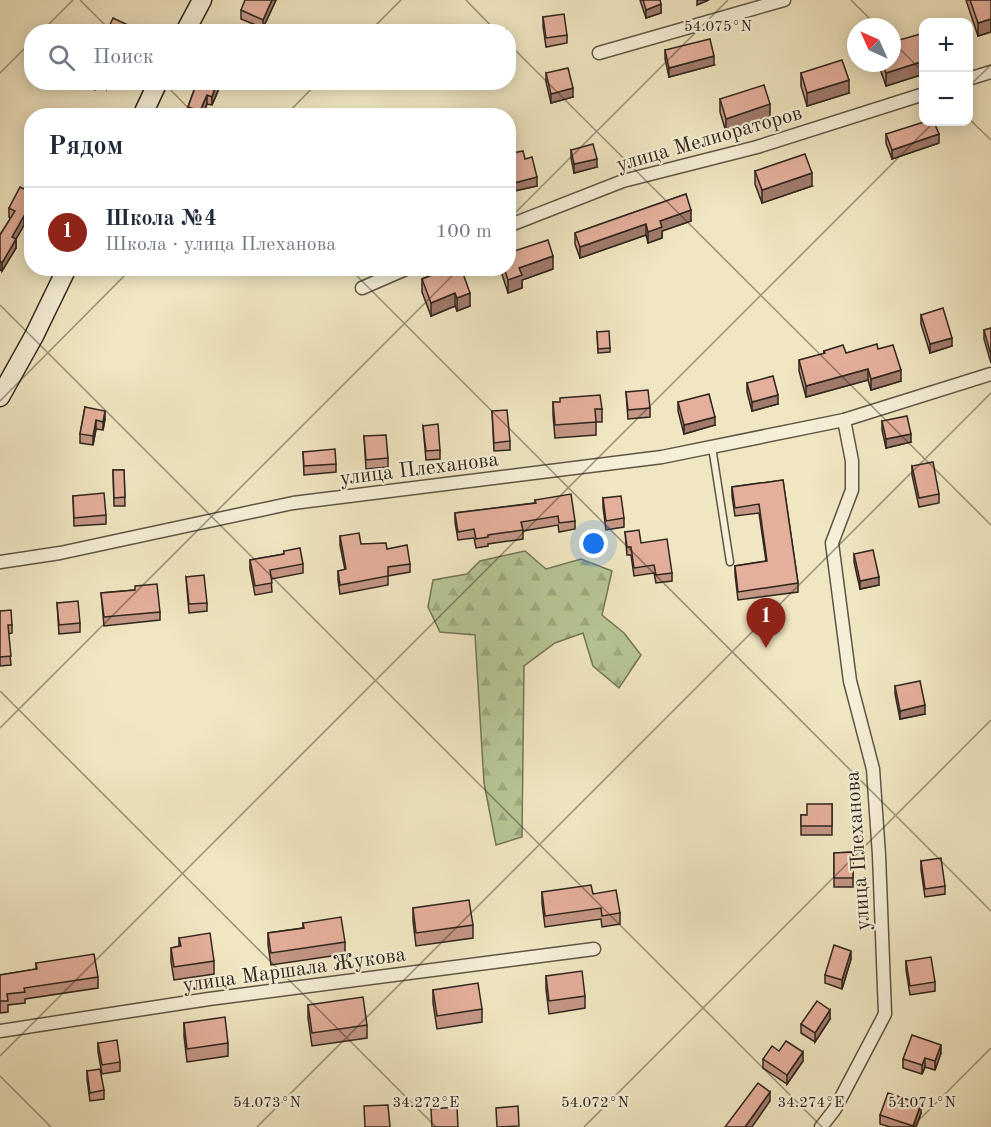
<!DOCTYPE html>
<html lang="ru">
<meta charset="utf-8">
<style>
:root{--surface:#fff;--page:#f6f6f7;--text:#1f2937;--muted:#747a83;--line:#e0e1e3;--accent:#8f2418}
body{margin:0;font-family:"Old Standard TT",serif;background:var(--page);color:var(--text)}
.controls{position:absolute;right:18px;top:18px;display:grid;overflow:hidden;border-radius:12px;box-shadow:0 3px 15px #0003}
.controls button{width:54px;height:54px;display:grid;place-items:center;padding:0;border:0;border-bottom:2px solid var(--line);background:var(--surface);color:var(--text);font:30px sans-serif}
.compass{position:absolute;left:847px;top:18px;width:54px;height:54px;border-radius:50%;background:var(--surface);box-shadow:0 3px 15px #0003;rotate:315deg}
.you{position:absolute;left:594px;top:544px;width:21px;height:21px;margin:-15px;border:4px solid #fff;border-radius:50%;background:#1a73e8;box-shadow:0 0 0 9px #1a73e833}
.badge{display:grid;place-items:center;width:39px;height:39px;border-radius:50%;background:var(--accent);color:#fff;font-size:20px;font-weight:700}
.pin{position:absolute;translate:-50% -50px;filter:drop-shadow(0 2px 3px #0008)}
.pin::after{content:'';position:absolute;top:32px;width:21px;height:18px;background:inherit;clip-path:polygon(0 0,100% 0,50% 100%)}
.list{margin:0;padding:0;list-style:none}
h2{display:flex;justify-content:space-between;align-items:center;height:78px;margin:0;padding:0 24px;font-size:26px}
h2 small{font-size:20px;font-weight:400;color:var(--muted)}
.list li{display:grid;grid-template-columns:39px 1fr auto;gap:18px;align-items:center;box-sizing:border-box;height:90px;padding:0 24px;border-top:2px solid var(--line)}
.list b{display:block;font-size:22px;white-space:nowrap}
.list p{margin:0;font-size:20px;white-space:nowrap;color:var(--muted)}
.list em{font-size:20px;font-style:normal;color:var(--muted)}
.icon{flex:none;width:33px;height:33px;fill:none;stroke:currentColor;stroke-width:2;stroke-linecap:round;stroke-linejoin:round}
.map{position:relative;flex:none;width:991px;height:1127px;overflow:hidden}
.search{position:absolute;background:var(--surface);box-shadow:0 3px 15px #0003;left:24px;top:24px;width:492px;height:66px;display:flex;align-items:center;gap:15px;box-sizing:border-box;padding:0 21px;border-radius:24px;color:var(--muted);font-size:22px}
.panel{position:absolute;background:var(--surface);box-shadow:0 3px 15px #0003;left:24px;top:108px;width:492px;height:168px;border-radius:24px}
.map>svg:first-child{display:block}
.forest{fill:url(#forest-firs);stroke:#737659;stroke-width:1.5}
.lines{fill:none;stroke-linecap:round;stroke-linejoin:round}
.lane-casing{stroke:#5f5646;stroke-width:9}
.street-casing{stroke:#5f5646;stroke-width:15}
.secondary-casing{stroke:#2f261d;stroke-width:21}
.lane{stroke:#f5efd7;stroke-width:6}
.street{stroke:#f5efd7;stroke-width:12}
.secondary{stroke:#f5efd7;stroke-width:18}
.wall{fill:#c49685;stroke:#2f261d;stroke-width:1.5}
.shaded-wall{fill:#a07a6c;stroke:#2f261d;stroke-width:1.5}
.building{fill:#e4af9b;stroke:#2f261d;stroke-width:1.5}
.ticks{fill:none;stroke:#2f261d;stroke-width:1.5;stroke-opacity:0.45}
.labels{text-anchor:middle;stroke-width:4.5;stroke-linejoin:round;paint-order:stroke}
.street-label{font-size:21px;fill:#2f261d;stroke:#f5efd7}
.ticks-label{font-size:15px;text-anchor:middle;fill:#2f261d;stroke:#f5efd7;stroke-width:4.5;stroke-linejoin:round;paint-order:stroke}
</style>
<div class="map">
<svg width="991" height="1127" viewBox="0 0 991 1127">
<defs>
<pattern id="forest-firs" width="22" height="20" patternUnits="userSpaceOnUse" patternTransform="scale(1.5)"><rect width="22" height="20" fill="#b7c695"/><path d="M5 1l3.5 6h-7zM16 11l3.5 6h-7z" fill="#9eaa80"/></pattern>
</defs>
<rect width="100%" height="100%" fill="#f0e6c1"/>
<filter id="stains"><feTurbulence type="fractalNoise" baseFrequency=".00333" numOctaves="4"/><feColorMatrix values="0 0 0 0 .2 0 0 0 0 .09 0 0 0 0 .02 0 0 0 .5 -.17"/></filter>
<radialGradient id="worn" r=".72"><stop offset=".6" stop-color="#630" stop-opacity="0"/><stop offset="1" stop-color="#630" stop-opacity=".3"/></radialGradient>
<path class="forest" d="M 525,551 L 546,569 L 581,559 L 612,571 L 602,615 L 624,633 L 641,655 L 619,688 L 593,666 L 583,633 L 555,643 L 524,666 L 522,837 L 496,845 L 484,783 L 475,635 L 440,632 L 428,607 L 433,580 L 467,574 L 480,561 Z"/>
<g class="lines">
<g class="lane-casing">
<path id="lane" d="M 712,447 L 730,562"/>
</g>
<g class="street-casing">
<g id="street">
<path d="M 599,53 L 784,0"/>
<path d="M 968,79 L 991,72"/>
<path d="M 508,226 L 623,181 L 757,147 L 924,94"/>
<path d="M 362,288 L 408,268"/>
<path d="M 0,562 L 60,553 L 293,503 L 662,457 L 844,420 L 991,374"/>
<path d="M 0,1031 L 209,999 L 594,949"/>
<path d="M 821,1127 L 835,1109 L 885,1014 L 879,855 L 873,769 L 850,681 L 832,543 L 852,490 L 852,461 L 844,420"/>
</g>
</g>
<g class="secondary-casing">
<g id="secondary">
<path d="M 185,32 L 202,0"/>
<path d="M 142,116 L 158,82"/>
<path d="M 0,397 L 34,336 L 67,268"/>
</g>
</g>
<use href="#lane" class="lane"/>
<use href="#street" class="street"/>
<use href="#secondary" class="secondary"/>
</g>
<g class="wall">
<path d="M 276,0 L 263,28 L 241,19 L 241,10 Z"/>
<path d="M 640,0 L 660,0 L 661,13 L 646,18 Z"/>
<path d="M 966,0 L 991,0 L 991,32 L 978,36 Z"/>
<path d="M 543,17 L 567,35 L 567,43 L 546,47 L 543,26 Z"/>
<path d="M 924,33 L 924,74 L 886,86 L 878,63 L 892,63 Z"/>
<path d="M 665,50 L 714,65 L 669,77 L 665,59 Z"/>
<path d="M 546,73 L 573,97 L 551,103 L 546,82 Z"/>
<path d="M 801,73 L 849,93 L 807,106 L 801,86 Z"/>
<path d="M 82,82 L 111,82 L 107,89 L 98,84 L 95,90 Z"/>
<path d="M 197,82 L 218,91 L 212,105 L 207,104 L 202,116 L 188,115 L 188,107 Z"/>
<path d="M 720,99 L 770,117 L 726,132 L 720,112 Z"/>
<path d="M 886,134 L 939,143 L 892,159 L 886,143 Z"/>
<path d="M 571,150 L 597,167 L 574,173 L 571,158 Z"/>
<path d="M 508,154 L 525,159 L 537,186 L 514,191 L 508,167 Z"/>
<path d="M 755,171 L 812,186 L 762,203 L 755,184 Z"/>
<path d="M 32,193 L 32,217 L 27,226 L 24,225 L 16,239 L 16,248 L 2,271 L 0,270 L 0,235 L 11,218 L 9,217 L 9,208 Z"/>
<path d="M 686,194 L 691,221 L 662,231 L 662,238 L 648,243 L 646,235 L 580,258 L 575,244 L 575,233 Z"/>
<path d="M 129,268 L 148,268 L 147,273 Z"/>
<path d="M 450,268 L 470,306 L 457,311 L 455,306 L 431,316 L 422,292 L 422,279 Z"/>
<path d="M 500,268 L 508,268 L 553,269 L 522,280 L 522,288 L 508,293 Z"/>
<path d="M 921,315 L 952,346 L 930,353 L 921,324 Z"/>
<path d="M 991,328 L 991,363 L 984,339 L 984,330 Z"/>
<path d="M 597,332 L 610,348 L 610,352 L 598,353 Z"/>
<path d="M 878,349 L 901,381 L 871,390 L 868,380 L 806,397 L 799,371 L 799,360 L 824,354 L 824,351 L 846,353 Z"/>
<path d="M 747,383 L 778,404 L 752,411 L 747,392 Z"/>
<path d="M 626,392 L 650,408 L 650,417 L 628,419 Z"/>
<path d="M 553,402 L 602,409 L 602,422 L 596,422 L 596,435 L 555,438 L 553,415 Z"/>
<path d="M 678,402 L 715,425 L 684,434 L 678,411 Z"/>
<path d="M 85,407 L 105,419 L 103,430 L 96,429 L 93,445 L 80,443 L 80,434 Z"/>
<path d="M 492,411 L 510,441 L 510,450 L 494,451 Z"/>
<path d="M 882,421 L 911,442 L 886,448 L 882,430 Z"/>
<path d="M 423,426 L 440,450 L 440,459 L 426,460 Z"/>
<path d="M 364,436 L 388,458 L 388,467 L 366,469 Z"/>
<path d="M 303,452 L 336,464 L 336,472 L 304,475 Z"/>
<path d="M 912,466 L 939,494 L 939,503 L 919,507 L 912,475 Z"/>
<path d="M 113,470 L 124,470 L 125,506 L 114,506 Z"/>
<path d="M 783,480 L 798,583 L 798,592 L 738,600 L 735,574 L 735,566 L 766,561 L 759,513 L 735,516 L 732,496 L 732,487 Z"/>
<path d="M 73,496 L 106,515 L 106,524 L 74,526 Z"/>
<path d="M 603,498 L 624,518 L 624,527 L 606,530 L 603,507 Z"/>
<path d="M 535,500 L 575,521 L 575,529 L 559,532 L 558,525 L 523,531 L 523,539 L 488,544 L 488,546 L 476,548 L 474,538 L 458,540 L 455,522 L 455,513 L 535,503 Z"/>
<path d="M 625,532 L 641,543 L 672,573 L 672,581 L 656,583 L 654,573 L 634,576 L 631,555 L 627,555 Z"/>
<path d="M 340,536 L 361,544 L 387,549 L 410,564 L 410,572 L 388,576 L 388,585 L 340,594 L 338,580 L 338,571 L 345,570 L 340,545 Z"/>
<path d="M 284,551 L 303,564 L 303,573 L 271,579 L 272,592 L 255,595 L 250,569 L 250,560 L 284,554 Z"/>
<path d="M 854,554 L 879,585 L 860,589 L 854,562 Z"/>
<path d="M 186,577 L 207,603 L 207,611 L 189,613 Z"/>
<path d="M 135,590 L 160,612 L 160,620 L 104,626 L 101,593 Z"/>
<path d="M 57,603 L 80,623 L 80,632 L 59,634 Z"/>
<path d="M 0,611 L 12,625 L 12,633 L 8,634 L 11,665 L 0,666 Z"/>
<path d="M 895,686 L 925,714 L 900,719 L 895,694 Z"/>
<path d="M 832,804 L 832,835 L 801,835 L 801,815 L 807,815 Z"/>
<path d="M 853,852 L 853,887 L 834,887 L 834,853 Z"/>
<path d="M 921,861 L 945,886 L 945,894 L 925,897 L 921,870 Z"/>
<path d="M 542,892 L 593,894 L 620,913 L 620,924 L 602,927 L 601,919 L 545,927 L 542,903 Z"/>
<path d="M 413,908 L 473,925 L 473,938 L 416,946 L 413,921 Z"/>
<path d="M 303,923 L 345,942 L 345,954 L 271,965 L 268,945 L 268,933 L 303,928 Z"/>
<path d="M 179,938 L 214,961 L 214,974 L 174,980 L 171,961 L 171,948 L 179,946 Z"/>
<path d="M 851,959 L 842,989 L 825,983 L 825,975 Z"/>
<path d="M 906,961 L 935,982 L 935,991 L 910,995 L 906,970 Z"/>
<path d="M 36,963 L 98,977 L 98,988 L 25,999 L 25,1003 L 8,1005 L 8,1012 L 0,1013 L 0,975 L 36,969 Z"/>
<path d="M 546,976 L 585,996 L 585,1008 L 549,1014 L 546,989 Z"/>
<path d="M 433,990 L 482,1009 L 482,1022 L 437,1029 L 433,1003 Z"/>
<path d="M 308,1005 L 367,1025 L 367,1038 L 312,1046 L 308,1018 Z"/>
<path d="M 830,1019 L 815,1042 L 801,1033 L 801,1024 Z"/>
<path d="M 184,1023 L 228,1043 L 228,1056 L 187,1062 L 184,1036 Z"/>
<path d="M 98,1043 L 120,1062 L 120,1071 L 102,1074 L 98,1052 Z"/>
<path d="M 779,1051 L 803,1061 L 787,1084 L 763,1068 L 763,1059 Z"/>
<path d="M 941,1053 L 935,1070 L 925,1067 L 922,1074 L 903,1068 L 903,1059 Z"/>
<path d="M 87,1071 L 104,1090 L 104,1099 L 90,1101 L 87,1079 Z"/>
<path d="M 921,1113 L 916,1127 L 890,1127 L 880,1124 L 880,1115 Z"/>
</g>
<g class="shaded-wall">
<path d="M 272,0 L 276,0 L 263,28 L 263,20 Z"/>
<path d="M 697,0 L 709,0 L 697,5 Z"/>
<path d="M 661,4 L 661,13 L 646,18 L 646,10 Z"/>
<path d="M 991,19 L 991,32 L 978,36 L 978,23 Z"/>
<path d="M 508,48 L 511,48 L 511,56 L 508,57 Z"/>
<path d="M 714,56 L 714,65 L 669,77 L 669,68 Z"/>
<path d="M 924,61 L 924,74 L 886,86 L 886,73 Z"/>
<path d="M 849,80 L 849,93 L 807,106 L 807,93 Z"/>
<path d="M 95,82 L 98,82 L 98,84 L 95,90 Z"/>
<path d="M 107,82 L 111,82 L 107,89 Z"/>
<path d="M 217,82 L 218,91 L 212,105 L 212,97 Z"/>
<path d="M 573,88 L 573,97 L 551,103 L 551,94 Z"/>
<path d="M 207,95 L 207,104 L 202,116 L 200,116 L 200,111 Z"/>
<path d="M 770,104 L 770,117 L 726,132 L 726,119 Z"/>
<path d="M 939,134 L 939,143 L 892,159 L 892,150 Z"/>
<path d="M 597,159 L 597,167 L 574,173 L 574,164 Z"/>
<path d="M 812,173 L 812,186 L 762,203 L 762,190 Z"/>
<path d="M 537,177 L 537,186 L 514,191 L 514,183 Z"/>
<path d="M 32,209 L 32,217 L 27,226 L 27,217 Z"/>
<path d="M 691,210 L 691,221 L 662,231 L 662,238 L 648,243 L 648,232 L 660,221 Z"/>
<path d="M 24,216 L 24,225 L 12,246 L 12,237 Z"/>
<path d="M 646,224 L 646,235 L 580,258 L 580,247 Z"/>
<path d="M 16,239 L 16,248 L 2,271 L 2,263 Z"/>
<path d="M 553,256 L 553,269 L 522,280 L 522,288 L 508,293 L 508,280 L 519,268 Z"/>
<path d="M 455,293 L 455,306 L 431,316 L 431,303 Z"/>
<path d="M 470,293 L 470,306 L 457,311 L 457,298 Z"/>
<path d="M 952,338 L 952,346 L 930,353 L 930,344 Z"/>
<path d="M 868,369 L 868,380 L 806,397 L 806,386 Z"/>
<path d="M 901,370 L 901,381 L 871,390 L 871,379 Z"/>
<path d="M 778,395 L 778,404 L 752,411 L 752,402 Z"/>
<path d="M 105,411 L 105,419 L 103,430 L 103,422 Z"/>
<path d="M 715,417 L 715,425 L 684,434 L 684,425 Z"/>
<path d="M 96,420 L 96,429 L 93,445 L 93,436 Z"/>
<path d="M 911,434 L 911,442 L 886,448 L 886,439 Z"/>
<path d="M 879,577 L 879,585 L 860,589 L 860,581 Z"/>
<path d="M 925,705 L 925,714 L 900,719 L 900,711 Z"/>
<path d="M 851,951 L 851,959 L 842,989 L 842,980 Z"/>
<path d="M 830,1010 L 830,1019 L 815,1042 L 815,1033 Z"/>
<path d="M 941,1045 L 941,1053 L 935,1070 L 935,1061 Z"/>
<path d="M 803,1052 L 803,1061 L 787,1084 L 787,1075 Z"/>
<path d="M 925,1058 L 925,1067 L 922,1074 L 922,1065 Z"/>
<path d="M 770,1092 L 770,1101 L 752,1127 L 745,1127 Z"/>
<path d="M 921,1104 L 921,1113 L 916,1127 L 913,1127 Z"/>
</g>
<g class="building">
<path d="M 245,0 L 272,0 L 263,20 L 241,10 Z"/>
<path d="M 643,0 L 660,0 L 661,4 L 646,10 Z"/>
<path d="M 970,0 L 991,0 L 991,19 L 978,23 Z"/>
<path d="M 564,14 L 567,35 L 546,38 L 543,17 Z"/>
<path d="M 113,18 L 134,28 L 133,32 L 101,32 L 104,25 L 109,27 Z"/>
<path d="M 506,29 L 507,32 L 497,32 Z"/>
<path d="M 924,33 L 924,61 L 886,73 L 882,63 L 892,63 L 892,42 Z"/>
<path d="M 508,37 L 511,48 L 508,48 Z"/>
<path d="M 710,39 L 714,56 L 669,68 L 665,50 Z"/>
<path d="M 842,60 L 849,80 L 807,93 L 801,73 Z"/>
<path d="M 568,68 L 573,88 L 551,94 L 546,73 Z"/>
<path d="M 197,82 L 217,82 L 212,97 L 207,95 L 200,111 L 188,107 Z"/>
<path d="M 764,85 L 770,104 L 726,119 L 720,99 Z"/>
<path d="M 924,122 L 934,122 L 939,134 L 892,150 L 886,134 Z"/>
<path d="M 593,144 L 597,159 L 574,164 L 571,150 Z"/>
<path d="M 523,151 L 525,159 L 532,157 L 537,177 L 514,183 L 508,158 L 508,154 Z"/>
<path d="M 805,154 L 812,173 L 762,190 L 755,171 Z"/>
<path d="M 20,187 L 32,193 L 32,209 L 27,217 L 24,216 L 12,237 L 16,239 L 2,263 L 0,261 L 0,235 L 15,211 L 9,208 Z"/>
<path d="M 686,194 L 691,210 L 660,221 L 662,227 L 648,232 L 646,224 L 580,247 L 575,233 Z"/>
<path d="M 548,240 L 553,256 L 519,268 L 522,275 L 508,280 L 504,268 L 508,268 L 508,253 Z"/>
<path d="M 450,268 L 461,268 L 470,293 L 457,298 L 455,293 L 431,303 L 422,279 Z"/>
<path d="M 943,308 L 952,338 L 930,344 L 921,315 Z"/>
<path d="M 991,328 L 991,355 L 984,330 Z"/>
<path d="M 609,331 L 610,348 L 598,349 L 597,332 Z"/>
<path d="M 877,344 L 878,349 L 893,345 L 901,370 L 871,379 L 868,369 L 806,386 L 799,360 L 825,353 L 824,351 L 843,345 L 846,353 Z"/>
<path d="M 773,376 L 778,395 L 752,402 L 747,383 Z"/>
<path d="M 648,390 L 650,408 L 628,410 L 626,392 Z"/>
<path d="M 709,394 L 715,417 L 684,425 L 678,402 Z"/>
<path d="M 600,395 L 602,409 L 595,409 L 596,422 L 555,425 L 553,402 L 560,402 L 560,398 Z"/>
<path d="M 85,407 L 105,411 L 103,422 L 96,420 L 93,436 L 80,434 Z"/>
<path d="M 507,410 L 510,441 L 494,443 L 492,411 Z"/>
<path d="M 907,416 L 911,434 L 886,439 L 882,421 Z"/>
<path d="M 438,424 L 440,450 L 426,451 L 423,426 Z"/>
<path d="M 386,435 L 388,458 L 366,460 L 364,436 Z"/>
<path d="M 335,449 L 336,464 L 304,466 L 303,452 Z"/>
<path d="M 933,462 L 939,494 L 919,498 L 912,466 Z"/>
<path d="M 113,470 L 124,470 L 125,497 L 114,498 Z"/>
<path d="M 783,480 L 798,583 L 738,592 L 735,566 L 767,561 L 759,504 L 735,508 L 732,487 Z"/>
<path d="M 104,493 L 106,515 L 74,518 L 73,496 Z"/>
<path d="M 571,494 L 575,521 L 559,523 L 558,516 L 521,522 L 523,530 L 488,535 L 488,537 L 476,539 L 474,529 L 458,532 L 455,513 L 536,503 L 535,500 Z"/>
<path d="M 621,496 L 624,518 L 606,521 L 603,498 Z"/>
<path d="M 639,530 L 641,543 L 667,539 L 672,573 L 656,575 L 654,565 L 634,568 L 631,547 L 627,547 L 625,532 Z"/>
<path d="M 359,533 L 361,544 L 386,543 L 387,549 L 407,545 L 410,564 L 388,567 L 388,576 L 340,585 L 338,571 L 346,569 L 340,536 Z"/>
<path d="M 300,548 L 303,564 L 270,570 L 272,583 L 255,586 L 250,560 L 284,554 L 284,551 Z"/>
<path d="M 873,550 L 879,577 L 860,581 L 854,554 Z"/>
<path d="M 204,575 L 207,603 L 189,604 L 186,577 Z"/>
<path d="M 157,584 L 160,612 L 104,617 L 101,593 L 135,590 L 135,586 Z"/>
<path d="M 78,601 L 80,623 L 59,625 L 57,603 Z"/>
<path d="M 11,610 L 12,625 L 8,625 L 11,656 L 0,657 L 0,611 Z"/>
<path d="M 920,681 L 925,705 L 900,711 L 895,686 Z"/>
<path d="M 807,804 L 832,804 L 832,826 L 801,826 L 801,815 L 807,815 Z"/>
<path d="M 853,852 L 853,878 L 834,878 L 834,853 Z"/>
<path d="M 941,858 L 945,886 L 925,889 L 921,861 Z"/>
<path d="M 591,885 L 593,894 L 616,890 L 620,913 L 602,916 L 601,908 L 545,916 L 542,892 Z"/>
<path d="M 469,900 L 473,925 L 416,933 L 413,908 Z"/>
<path d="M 341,917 L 345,942 L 271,953 L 268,933 L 304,928 L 303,923 Z"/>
<path d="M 210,933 L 214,961 L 174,967 L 171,948 L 181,946 L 179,938 Z"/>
<path d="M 834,945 L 851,951 L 842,980 L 825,975 Z"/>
<path d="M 94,954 L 98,977 L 24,988 L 25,992 L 7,994 L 8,1001 L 0,1001 L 0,975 L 37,969 L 36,963 Z"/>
<path d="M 931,957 L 935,982 L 910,986 L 906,961 Z"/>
<path d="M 582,971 L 585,996 L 549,1001 L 546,976 Z"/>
<path d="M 478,983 L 482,1009 L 437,1016 L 433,990 Z"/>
<path d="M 363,997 L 367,1025 L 312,1033 L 308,1005 Z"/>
<path d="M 817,1001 L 830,1010 L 815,1033 L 801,1024 Z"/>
<path d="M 225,1017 L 228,1043 L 187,1049 L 184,1023 Z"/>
<path d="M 912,1035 L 941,1045 L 935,1061 L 925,1058 L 922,1065 L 903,1059 Z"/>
<path d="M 117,1040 L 120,1062 L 102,1065 L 98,1043 Z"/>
<path d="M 786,1041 L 803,1052 L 787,1075 L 763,1059 L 772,1046 L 779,1051 Z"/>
<path d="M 100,1069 L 104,1090 L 90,1093 L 87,1071 Z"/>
<path d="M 758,1083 L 770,1092 L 745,1127 L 725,1127 Z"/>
<path d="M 888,1093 L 921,1104 L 913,1126 L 880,1115 Z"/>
<path d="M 388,1105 L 390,1127 L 365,1127 L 364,1106 Z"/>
<path d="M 518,1106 L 519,1126 L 497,1127 L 496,1108 Z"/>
<path d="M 457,1107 L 458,1127 L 432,1127 L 431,1109 Z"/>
</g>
<path class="ticks" d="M 80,0 L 112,32M 466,0 L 497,32M 851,0 L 878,27M 41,32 L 73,0M 369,32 L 401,0M 892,41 L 924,73M 508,43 L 991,525M 0,73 L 32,41M 163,82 L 196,116M 968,87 L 991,65M 285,116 L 318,82M 968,118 L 991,140M 508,220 L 728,0M 349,268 L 991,911M 0,305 L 822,1127M 0,401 L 132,268M 0,691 L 436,1127M 0,728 L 460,268M 0,1056 L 934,122M 0,1076 L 51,1127M 257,1127 L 991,393M 584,1127 L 991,720M 912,1127 L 991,1048"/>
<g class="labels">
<g class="street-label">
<text transform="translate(709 138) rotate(-16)" y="7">улица Мелиораторов</text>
<text transform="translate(419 468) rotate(-7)" y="7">улица Плеханова</text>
<text transform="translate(857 851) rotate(-94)" y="7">улица Плеханова</text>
<text transform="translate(294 969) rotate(-8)" y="7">улица Маршала Жукова</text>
</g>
</g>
<g class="ticks-label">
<text x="718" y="31">54.075°N</text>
<text x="267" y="1107">54.073°N</text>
<text x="595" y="1107">54.072°N</text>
<text x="426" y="1107">34.272°E</text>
<text x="811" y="1107">34.274°E</text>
<text x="922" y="1107">54.071°N</text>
</g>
<rect width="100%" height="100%" filter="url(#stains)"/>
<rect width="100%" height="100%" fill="url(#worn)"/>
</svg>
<div class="controls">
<button>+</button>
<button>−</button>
</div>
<svg class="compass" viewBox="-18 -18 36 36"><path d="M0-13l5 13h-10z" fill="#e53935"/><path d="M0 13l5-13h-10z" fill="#747a83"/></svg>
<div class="you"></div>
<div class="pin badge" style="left:766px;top:648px">1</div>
<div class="search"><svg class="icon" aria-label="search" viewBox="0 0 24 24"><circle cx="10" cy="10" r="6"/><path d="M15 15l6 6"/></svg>Поиск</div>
<section class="panel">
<h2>Рядом<small></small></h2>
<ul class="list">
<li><span class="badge">1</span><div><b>Школа №4</b><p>Школа · улица Плеханова</p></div><em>100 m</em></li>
</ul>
</section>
</div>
